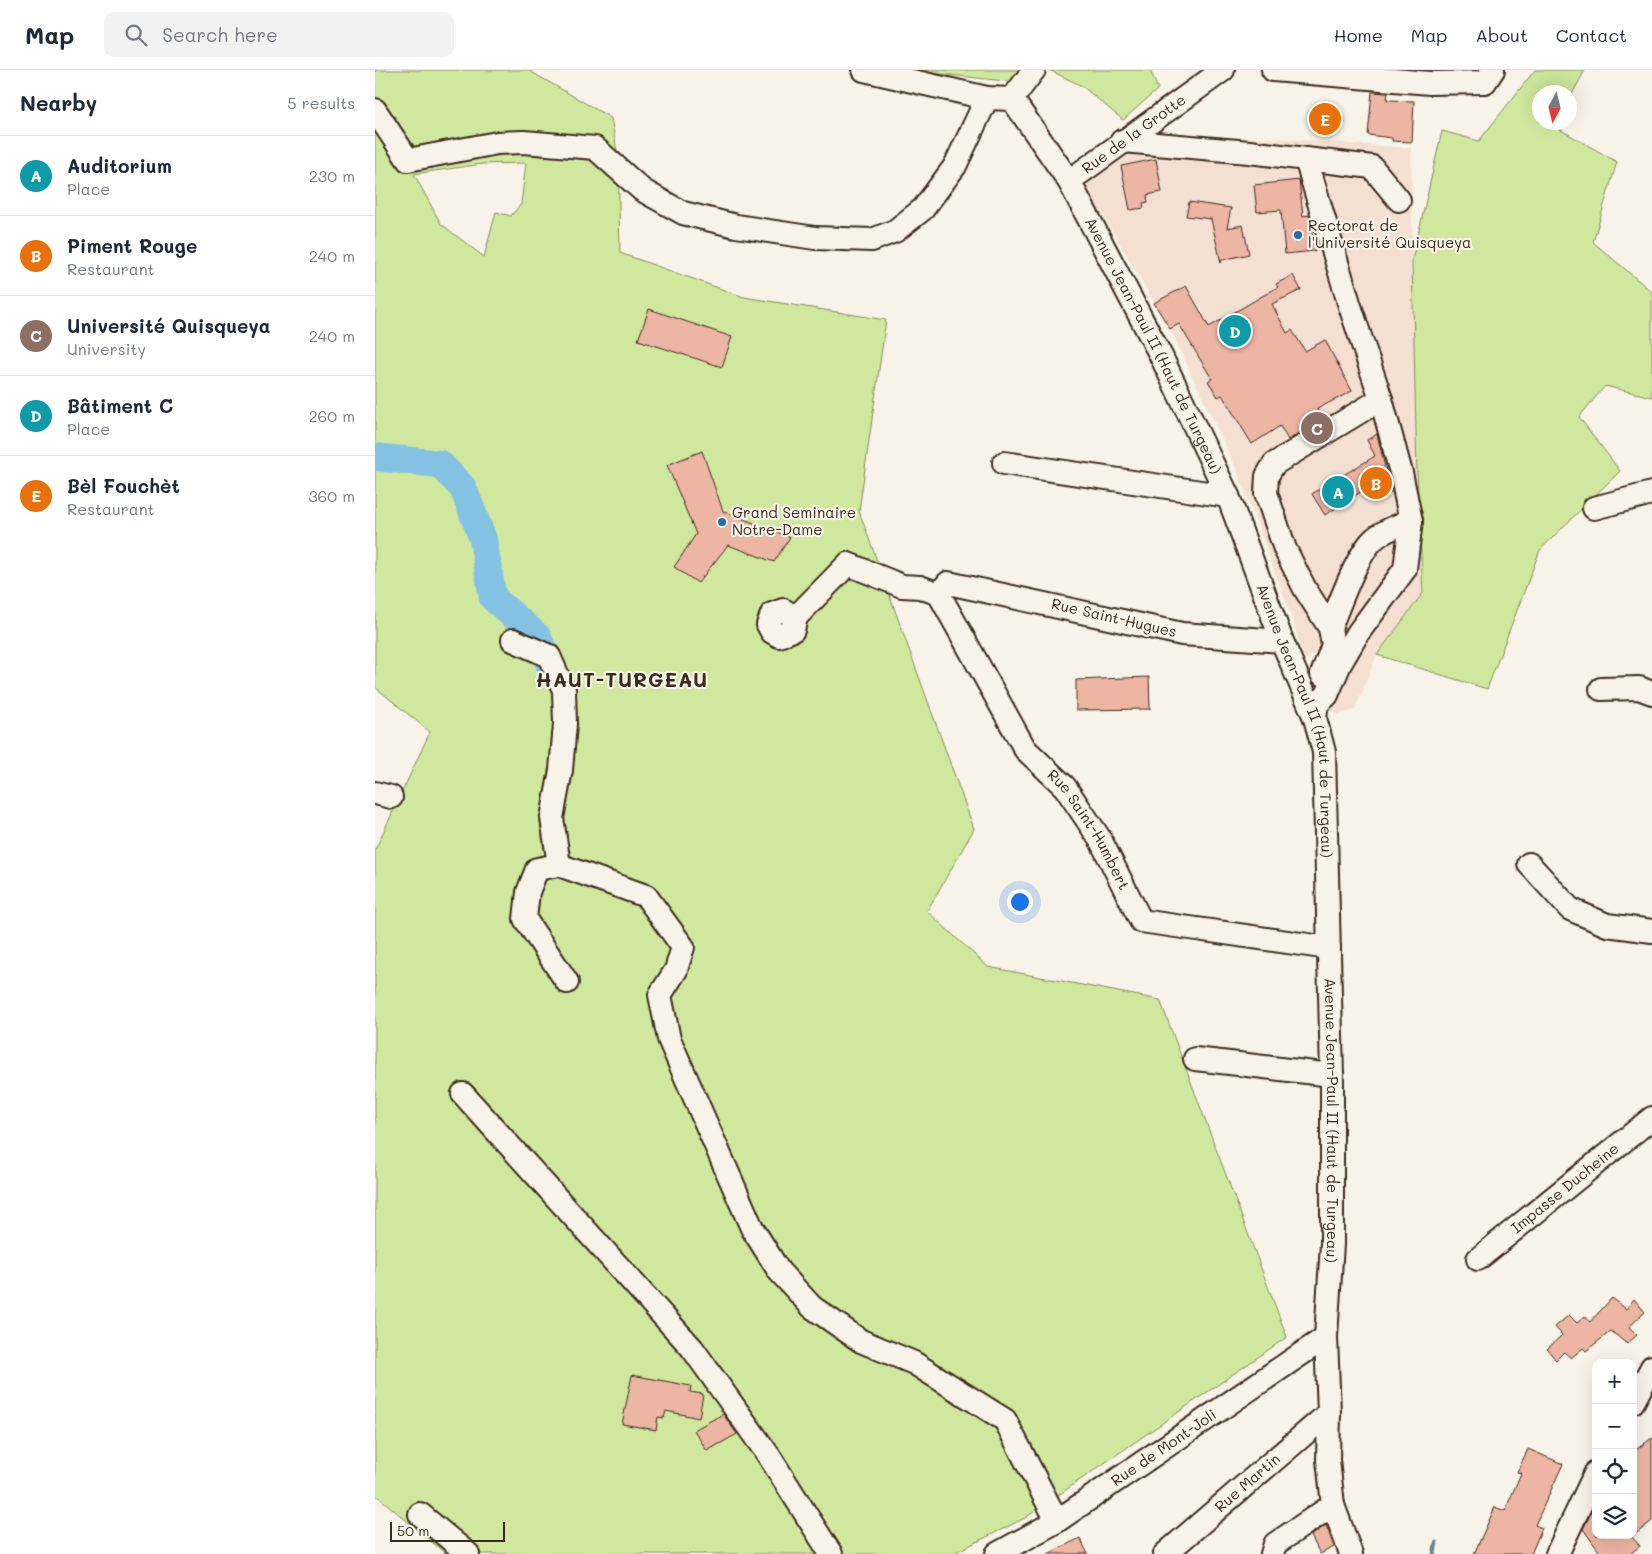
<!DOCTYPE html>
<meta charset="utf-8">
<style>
:root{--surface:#fff;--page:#f2f2f3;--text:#1f2937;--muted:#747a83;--line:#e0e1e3;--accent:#0f766e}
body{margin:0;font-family:Mali,sans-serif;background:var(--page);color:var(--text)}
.controls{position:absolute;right:15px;bottom:15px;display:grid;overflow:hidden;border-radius:10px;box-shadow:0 5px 20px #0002}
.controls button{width:45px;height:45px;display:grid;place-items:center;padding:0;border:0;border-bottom:1px solid var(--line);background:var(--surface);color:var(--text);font:25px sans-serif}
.compass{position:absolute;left:1157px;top:15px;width:45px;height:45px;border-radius:50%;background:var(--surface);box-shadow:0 5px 20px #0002;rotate:187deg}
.scale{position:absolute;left:15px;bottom:12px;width:115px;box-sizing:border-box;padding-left:5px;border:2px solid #3b2a1e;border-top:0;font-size:14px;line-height:18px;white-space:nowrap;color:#3b2a1e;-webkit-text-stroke:4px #f7f3e8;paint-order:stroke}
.you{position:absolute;left:644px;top:831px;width:18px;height:18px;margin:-12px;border:4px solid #fff;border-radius:50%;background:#1a73e8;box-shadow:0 0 0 8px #1a73e833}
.badge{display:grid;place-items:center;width:32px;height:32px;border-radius:50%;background:var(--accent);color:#fff;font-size:16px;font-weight:700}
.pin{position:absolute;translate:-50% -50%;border:2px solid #fff;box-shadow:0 1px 5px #0006}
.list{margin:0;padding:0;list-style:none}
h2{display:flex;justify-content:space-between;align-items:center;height:65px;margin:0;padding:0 20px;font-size:21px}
h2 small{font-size:16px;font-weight:400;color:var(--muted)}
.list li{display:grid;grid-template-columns:32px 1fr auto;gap:15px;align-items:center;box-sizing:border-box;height:80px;padding:0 20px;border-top:1px solid var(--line)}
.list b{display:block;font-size:19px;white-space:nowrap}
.list p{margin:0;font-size:16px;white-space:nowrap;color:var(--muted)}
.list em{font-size:16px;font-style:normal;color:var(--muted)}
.icon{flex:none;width:28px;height:28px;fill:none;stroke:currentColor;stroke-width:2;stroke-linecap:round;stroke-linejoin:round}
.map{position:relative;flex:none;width:1277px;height:1484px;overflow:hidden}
header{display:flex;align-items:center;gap:30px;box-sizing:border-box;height:70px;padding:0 25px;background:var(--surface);border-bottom:1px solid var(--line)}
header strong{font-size:24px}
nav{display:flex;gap:28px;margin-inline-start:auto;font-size:18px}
.search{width:350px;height:45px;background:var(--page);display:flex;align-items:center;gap:12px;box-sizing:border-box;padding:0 18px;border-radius:10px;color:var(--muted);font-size:19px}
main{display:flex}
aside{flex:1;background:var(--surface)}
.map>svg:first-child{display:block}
.built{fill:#f4e0d3}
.green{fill:#d0e89d;stroke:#86895e;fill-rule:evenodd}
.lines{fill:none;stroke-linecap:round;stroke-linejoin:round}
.stream{stroke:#678595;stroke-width:4.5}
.river{stroke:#84c2e4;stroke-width:28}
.building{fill:#edb5a3;stroke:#3b2a1e}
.minor-casing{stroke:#3b2a1e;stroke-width:26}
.minor{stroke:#f7f3e8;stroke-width:22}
.poi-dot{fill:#1f6fb2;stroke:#f7f3e8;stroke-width:2}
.labels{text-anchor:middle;stroke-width:4.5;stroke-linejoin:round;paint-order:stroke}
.street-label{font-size:15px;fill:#3b2a1e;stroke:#f7f3e8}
.poi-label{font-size:15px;fill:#3b2a1e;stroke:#f7f3e8;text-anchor:start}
.district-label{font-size:20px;font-weight:bold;letter-spacing:1px;fill:#3b2a1e;stroke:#f7f3e8}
</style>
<header>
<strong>Map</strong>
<div class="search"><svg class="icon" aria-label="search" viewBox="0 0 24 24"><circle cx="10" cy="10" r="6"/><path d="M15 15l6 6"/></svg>Search here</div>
<nav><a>Home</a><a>Map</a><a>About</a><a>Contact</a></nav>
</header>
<main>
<aside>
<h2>Nearby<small>5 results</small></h2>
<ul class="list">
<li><span class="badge" style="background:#0f9aa8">A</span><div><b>Auditorium</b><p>Place</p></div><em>230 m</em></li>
<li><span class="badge" style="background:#e8710a">B</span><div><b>Piment Rouge</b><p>Restaurant</p></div><em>240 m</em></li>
<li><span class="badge" style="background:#8d6e63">C</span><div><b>Université Quisqueya</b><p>University</p></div><em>240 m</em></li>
<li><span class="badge" style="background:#0f9aa8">D</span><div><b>Bâtiment C</b><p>Place</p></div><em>260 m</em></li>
<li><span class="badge" style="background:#e8710a">E</span><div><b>Bèl Fouchèt</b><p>Restaurant</p></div><em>360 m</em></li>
</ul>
</aside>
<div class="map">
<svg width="1277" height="1484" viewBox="0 0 1277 1484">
<rect width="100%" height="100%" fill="#f7f3e8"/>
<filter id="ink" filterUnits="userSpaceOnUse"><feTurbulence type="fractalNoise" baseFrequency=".02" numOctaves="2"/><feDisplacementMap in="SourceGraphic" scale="10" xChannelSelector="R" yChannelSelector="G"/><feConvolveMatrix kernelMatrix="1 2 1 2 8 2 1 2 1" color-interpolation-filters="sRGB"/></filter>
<g filter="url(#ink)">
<path class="built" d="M 775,64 L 912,69 L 1036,78 L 1042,404 L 1048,523 L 1002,585 L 980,640 L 961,645 L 955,638 L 970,599 L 949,579 L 929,590 L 916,545 L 862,400 L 795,259 L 710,115 Z"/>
<g class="green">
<path d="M 0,0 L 153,0 L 236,48 L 243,86 L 245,183 L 369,227 L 511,250 L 484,441 L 599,759 L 552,841 L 613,897 L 785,930 L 912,1267 L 650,1448 L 577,1484 L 71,1484 L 0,1424 L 0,780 L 55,662 L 0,617 ZM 151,93 L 146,134 L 136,146 L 121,142 L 109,187 L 66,154 L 39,104 L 107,94 Z"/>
<path d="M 526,0 L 649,0 L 640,12 Z"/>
<path d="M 674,0 L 775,0 L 783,19 L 748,50 L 707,16 Z"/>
<path d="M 1160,0 L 1210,0 L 1195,28 L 1194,22 L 1164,22 L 1164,52 L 1181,53 L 1179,56 L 1242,92 L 1218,172 L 1277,222 L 1277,327 L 1230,316 L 1204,347 L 1245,401 L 1165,480 L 1112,619 L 1002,585 L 1048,523 L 1042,404 L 1037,191 L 1067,61 L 1104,71 Z"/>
</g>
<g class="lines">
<path class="stream" d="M 1059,1484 L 1061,1473"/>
<path class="river" d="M 0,387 L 65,394 L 88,418 L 108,469 L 118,528 L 162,566 L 178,602"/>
</g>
<g class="building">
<path d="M 997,22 L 1013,23 L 1012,30 L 1039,31 L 1037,72 L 1017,71 L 1017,68 L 993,65 Z"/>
<path d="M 781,89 L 787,122 L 772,125 L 773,132 L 768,133 L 769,138 L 755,140 L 746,96 Z"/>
<path d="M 924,110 L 928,146 L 934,145 L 940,181 L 910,184 L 906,140 L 882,142 L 879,115 Z"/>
<path d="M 814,132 L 856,138 L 852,158 L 868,155 L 874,184 L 847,190 L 846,193 L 836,149 L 811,146 Z"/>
<path d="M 918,205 L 926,220 L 897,234 L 912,263 L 917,260 L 930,281 L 950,270 L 977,321 L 942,339 L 947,349 L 913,370 L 905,356 L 877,374 L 847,325 L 843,327 L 833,311 L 837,309 L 804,254 L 795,259 L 779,233 L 811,216 L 834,257 L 903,217 L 901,214 Z"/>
<path d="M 274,239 L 357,267 L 347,297 L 263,270 Z"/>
<path d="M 1002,364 L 1016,422 L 1010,425 L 1003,411 L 950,445 L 937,424 L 1000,386 L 992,370 Z"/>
<path d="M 327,381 L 348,441 L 415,467 L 399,492 L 353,475 L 323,513 L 299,497 L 321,464 L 292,395 Z"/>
<path d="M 774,607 L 775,639 L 701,640 L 701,610 Z"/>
<path d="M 1237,1228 L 1251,1239 L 1259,1229 L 1270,1242 L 1254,1257 L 1262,1265 L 1252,1274 L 1236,1261 L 1211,1281 L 1208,1278 L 1196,1288 L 1189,1282 L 1181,1290 L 1172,1279 L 1187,1265 L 1180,1257 L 1194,1245 L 1202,1253 L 1210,1246 L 1215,1252 Z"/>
<path d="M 257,1305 L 316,1316 L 315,1322 L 328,1324 L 324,1348 L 291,1341 L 289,1348 L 283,1347 L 281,1360 L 247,1354 Z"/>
<path d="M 348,1344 L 362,1364 L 332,1381 L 319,1360 Z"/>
<path d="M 1277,1368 L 1277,1451 L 1258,1466 L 1258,1382 Z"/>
<path d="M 1153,1379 L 1188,1394 L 1160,1455 L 1167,1458 L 1156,1484 L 1099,1484 L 1120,1437 L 1130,1441 L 1146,1403 L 1142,1402 Z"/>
<path d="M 1221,1433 L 1221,1465 L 1255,1465 L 1265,1476 L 1255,1484 L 1226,1484 L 1208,1459 Z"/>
<path d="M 951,1455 L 959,1477 L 945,1484 L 936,1466 Z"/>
<path d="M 705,1468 L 713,1484 L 673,1484 Z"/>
</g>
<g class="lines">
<g class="minor-casing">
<g id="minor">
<path id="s1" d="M 489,0 L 612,28 L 637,29 L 694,111 L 786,286 L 853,426 L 907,571 L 940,648 L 949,682 L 957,1005 L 957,1174 L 951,1267 L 954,1343 L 953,1390 L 958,1435 L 976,1484"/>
<path d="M 898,0 L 1055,13 L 1110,12 L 1118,0"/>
<path d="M 637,29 L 659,0"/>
<path d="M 0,40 L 33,90 L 122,73 L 149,72 L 220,78 L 267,120 L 308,143 L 361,156 L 440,168 L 497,170 L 520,161 L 548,139 L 580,96 L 612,28"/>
<path d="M 747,71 L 874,82 L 997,97 L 1024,130"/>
<path d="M 931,89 L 974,233 L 1006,329 L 1026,403 L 1036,451 L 1030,499 L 983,563 L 965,594 L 952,625 L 942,634 L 940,648"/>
<path id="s2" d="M 694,111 L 848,0"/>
<path d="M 629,393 L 853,426"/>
<path d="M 1219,438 L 1277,423"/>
<path d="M 421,547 L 418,560 L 404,566 L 397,562 L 393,555 L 397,544 L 408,540 L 421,547 L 473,494 L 527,516 L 545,517 L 564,524"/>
<path d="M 955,558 C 964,535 981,487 998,470 C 1007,461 1024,455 1036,451"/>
<path d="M 138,570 L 174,586 L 189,620 L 190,654 L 186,700 L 177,748 L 184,795"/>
<path id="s3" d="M 907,571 L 807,564 L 573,513 L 564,524 L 650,679 L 690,717 L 725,769 L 766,851 L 954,878"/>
<path d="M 947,604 L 958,575 L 955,558 L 930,519 L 910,479 L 891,423 L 892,406 L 899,394 L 1006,329"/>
<path d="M 1226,619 L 1264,618 L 1277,623"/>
<path d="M 0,723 L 16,727"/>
<path d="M 1154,794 L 1195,839 L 1232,855 L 1277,861"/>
<path d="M 192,912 L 150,849 L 153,822 L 162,799 L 184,795 L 271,826 L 308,877 L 301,900 L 285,925 L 294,969 L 377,1158 L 404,1201 L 437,1237 L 486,1271 L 539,1293 L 630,1350 L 682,1451"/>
<path d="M 820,989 L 957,1005"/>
<path d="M 88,1024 L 317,1278 L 394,1386 L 456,1484"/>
<path id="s4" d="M 1103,1189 L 1277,1048"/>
<path d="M 1258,1332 L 1277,1297"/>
<path d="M 45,1444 L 93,1484"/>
<path id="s5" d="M 622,1484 L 682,1451 L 951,1267"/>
<path id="s6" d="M 790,1484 L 954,1343"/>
<path d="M 897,1484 L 900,1474 L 958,1435"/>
<path d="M 1182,1484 L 1221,1402"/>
</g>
</g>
<use href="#minor" class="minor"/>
</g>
</g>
<g class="poi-dot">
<circle cx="923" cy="165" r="5"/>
<circle cx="347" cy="452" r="5"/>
</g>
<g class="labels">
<g class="street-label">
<text dy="5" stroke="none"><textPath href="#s2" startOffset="80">Rue de la Grotte</textPath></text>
<text dy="5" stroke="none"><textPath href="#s1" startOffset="436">Avenue Jean-Paul II (Haut de Turgeau)</textPath></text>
<text transform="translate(739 548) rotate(13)" y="5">Rue Saint-Hugues</text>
<text dy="5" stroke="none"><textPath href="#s1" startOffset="841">Avenue Jean-Paul II (Haut de Turgeau)</textPath></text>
<text dy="5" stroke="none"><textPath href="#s3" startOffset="635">Rue Saint-Humbert</textPath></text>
<text dy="5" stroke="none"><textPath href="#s1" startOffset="1246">Avenue Jean-Paul II (Haut de Turgeau)</textPath></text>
<text dy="5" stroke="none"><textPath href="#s4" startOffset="112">Impasse Ducheine</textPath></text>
<text dy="5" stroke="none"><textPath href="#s5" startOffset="198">Rue de Mont-Joli</textPath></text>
<text dy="5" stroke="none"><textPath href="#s6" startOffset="109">Rue Martin</textPath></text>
</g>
<g class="poi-label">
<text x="933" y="161">Rectorat de<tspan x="933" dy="17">l'Université Quisqueya</tspan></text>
<text x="357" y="448">Grand Seminaire<tspan x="357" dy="17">Notre-Dame</tspan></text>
</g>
<g class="district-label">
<text x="247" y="617">HAUT-TURGEAU</text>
</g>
</g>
</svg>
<div class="controls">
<button>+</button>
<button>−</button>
<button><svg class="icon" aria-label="locate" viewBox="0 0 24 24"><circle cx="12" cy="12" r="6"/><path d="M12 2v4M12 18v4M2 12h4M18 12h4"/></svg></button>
<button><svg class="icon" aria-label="layers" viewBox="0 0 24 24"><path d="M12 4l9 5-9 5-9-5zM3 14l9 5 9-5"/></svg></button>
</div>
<svg class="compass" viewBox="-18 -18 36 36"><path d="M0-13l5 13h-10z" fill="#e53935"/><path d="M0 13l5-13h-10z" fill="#747a83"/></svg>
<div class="scale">50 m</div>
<div class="you"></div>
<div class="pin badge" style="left:963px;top:422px;background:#0f9aa8">A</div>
<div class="pin badge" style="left:1001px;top:413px;background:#e8710a">B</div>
<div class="pin badge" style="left:942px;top:358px;background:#8d6e63">C</div>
<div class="pin badge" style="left:860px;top:261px;background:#0f9aa8">D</div>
<div class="pin badge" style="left:950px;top:49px;background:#e8710a">E</div>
</div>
</main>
